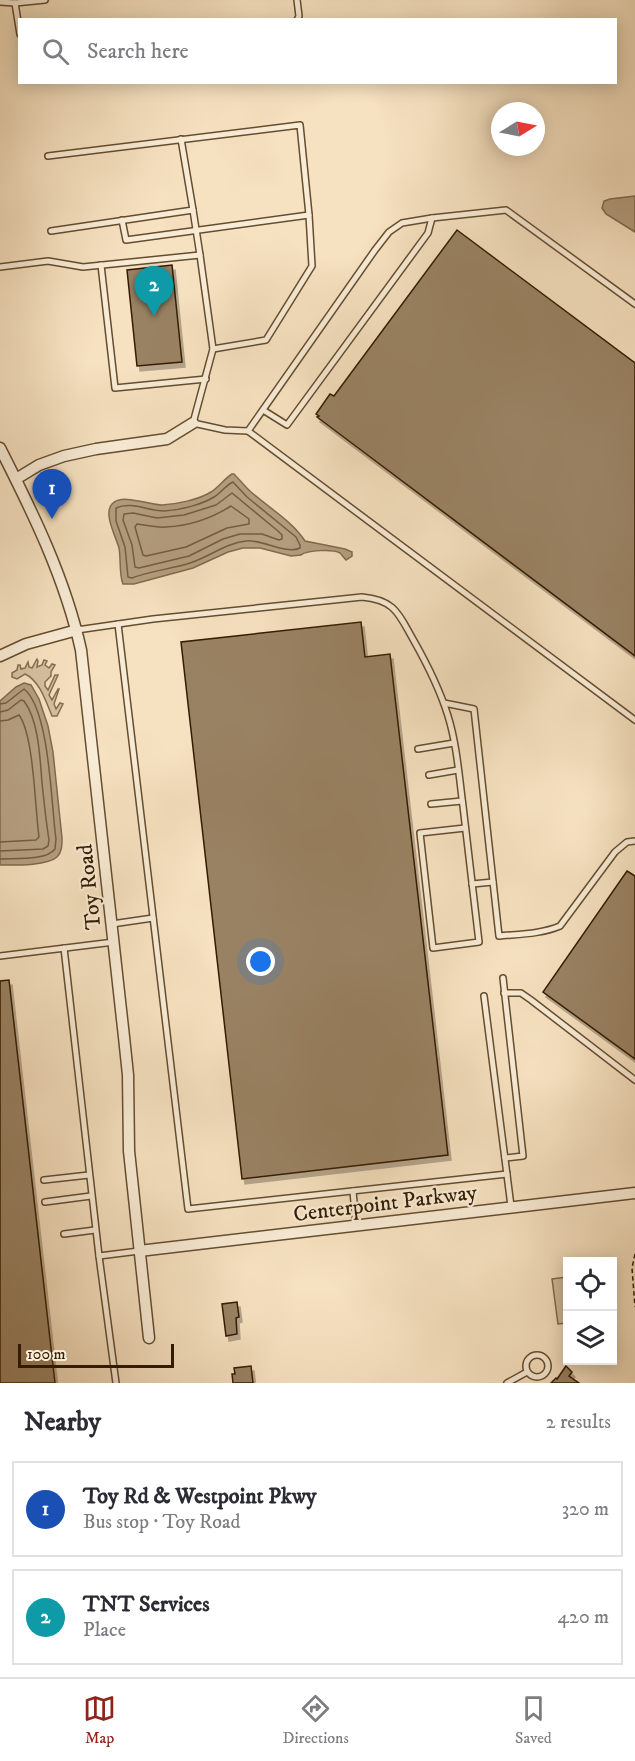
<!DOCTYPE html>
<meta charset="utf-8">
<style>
:root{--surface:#fff;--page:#f2f2f3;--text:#2b2b33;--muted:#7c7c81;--line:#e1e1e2;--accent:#8f2418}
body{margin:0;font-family:"IM FELL DW Pica",serif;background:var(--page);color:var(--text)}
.controls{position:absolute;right:18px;bottom:18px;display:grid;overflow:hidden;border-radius:0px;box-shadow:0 3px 15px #0003}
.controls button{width:54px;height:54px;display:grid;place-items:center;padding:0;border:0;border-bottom:2px solid var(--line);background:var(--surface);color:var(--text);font:30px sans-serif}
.compass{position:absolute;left:491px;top:102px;width:54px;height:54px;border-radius:50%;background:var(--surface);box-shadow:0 3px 15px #0003;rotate:80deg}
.scale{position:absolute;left:18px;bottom:15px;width:156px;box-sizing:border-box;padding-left:6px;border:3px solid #341c00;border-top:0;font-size:16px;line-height:21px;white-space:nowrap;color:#341c00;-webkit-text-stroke:4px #f9ecd6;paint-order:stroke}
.you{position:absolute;left:261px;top:962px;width:21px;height:21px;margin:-15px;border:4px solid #fff;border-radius:50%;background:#1a73e8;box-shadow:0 0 0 9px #1a73e833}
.badge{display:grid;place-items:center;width:39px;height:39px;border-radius:50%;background:var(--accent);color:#fff;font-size:20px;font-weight:700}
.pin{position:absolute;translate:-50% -50px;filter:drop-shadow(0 2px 3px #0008)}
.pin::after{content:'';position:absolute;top:32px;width:21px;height:18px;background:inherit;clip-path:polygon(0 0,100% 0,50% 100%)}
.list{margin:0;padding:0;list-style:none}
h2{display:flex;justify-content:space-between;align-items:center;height:78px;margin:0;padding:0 24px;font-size:26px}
h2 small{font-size:20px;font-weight:400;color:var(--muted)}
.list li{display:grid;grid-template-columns:39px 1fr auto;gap:18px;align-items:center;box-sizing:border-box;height:96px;margin:0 12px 12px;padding:0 12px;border:2px solid var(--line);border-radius:0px}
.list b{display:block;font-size:22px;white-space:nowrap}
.list p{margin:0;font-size:20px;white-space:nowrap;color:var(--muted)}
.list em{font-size:20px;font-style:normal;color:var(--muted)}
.icon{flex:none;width:33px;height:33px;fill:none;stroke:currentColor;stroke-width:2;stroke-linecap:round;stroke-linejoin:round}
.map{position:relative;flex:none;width:635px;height:1383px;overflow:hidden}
.search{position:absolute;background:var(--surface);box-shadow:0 3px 15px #0003;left:18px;right:18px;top:18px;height:66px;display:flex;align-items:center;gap:15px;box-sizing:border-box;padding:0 21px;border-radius:0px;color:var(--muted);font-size:22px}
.sheet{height:294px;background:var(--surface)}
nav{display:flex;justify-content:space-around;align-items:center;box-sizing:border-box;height:84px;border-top:2px solid var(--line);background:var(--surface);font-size:16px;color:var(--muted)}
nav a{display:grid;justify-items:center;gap:3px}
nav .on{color:var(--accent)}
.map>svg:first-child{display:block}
.green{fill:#d5c09f;stroke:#846e50;stroke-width:1.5}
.water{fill:#b49e7f;stroke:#816a4c;stroke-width:1.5}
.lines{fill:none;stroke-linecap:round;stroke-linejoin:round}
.shore{stroke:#745d40;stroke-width:1.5}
.building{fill:#998264;stroke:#341c00;stroke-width:1.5;filter:url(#shadow)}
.lane-casing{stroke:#644d30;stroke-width:8}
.street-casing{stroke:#644d30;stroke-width:13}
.path{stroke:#341c00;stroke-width:1.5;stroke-dasharray:4.5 3;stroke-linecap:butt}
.lane{stroke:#f9ecd6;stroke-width:5}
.street{stroke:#f9ecd6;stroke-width:10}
.labels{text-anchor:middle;stroke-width:4.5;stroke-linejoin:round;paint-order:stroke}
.street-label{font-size:22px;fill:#341c00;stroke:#f9ecd6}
</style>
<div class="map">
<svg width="635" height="1383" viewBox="0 0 635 1383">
<defs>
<filter id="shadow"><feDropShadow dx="3" dy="5" stdDeviation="0" flood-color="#0004"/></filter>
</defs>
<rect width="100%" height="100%" fill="#f6e1c0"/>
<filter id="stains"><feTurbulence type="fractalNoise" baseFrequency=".00333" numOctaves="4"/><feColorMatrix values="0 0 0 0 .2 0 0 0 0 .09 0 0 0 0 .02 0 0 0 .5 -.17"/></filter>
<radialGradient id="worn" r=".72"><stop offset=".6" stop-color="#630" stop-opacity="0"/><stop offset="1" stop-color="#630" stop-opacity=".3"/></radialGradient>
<g class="green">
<path d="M 37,659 L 38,661 L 37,667 L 42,665 L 44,660 L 47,661 L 45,665 L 49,668 L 52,664 L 55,665 L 51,672 L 51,676 L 45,682 L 45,686 L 48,690 L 55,675 L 58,675 L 49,695 L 52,700 L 58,689 L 59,689 L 54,704 L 56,709 L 60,703 L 63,704 L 57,716 L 52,716 C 46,702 40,681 25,674 L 17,679 L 12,677 L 12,673 L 17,670 L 18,665 L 20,665 L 21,669 L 25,668 L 28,662 L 29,667 L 32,668 Z"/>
<path d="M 567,1277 L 567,1323 L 558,1324 L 552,1279 Z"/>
</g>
<g class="water">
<path d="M 635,196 L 635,232 L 606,214 L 602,208 L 604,201 L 610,199 Z"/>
<path d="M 232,474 L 234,474 C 240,480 245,487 251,492 C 269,508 292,521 305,541 L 345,549 L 352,552 L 352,556 L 346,560 C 344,558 342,555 340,553 C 333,549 307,550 301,555 L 291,556 L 260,548 L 243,548 L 228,552 L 193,568 L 134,584 L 123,584 C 119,576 121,558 119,548 C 116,537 103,513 112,504 C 122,493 149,505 162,505 C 177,504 198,500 211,492 C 219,487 224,479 232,474 Z"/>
<path d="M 24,683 L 31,685 L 39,699 L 48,726 L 53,752 L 62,838 C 62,845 62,852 57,857 C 47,866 14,865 0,865 L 0,701 L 16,687 Z"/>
</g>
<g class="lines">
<g class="shore">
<path d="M 233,482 L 247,497 L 296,537 L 300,545 L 300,548 C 286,555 262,539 246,541 C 226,543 209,557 190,563 C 171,569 150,571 132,578 L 128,577 L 125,547 L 116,521 L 116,508 C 131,501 148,511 164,511 C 180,510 201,505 214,497 C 221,493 226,485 233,482 Z"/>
<path d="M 232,493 L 278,531 L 282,535 L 282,539 L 279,540 L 262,534 L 240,534 L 223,539 L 189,556 L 139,568 L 135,567 L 132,545 L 123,520 L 124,514 L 133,513 L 157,518 L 184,515 L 216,505 Z"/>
<path d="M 231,506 L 249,519 L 249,524 L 227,528 L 186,547 L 146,556 L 143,555 L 135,527 L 137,524 C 146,525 156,528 166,527 C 189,526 212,518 231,506 Z"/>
<path d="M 0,704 L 6,703 L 24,689 C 50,710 51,805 56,839 L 55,849 C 46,861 15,858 0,859"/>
<path d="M 0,712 L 8,710 L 21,700 L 24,701 C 39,721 40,759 42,783 C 44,802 46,821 49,840 L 48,846 L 43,849 L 0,851"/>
<path d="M 0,721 L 8,720 L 19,715 C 34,735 35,809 39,837 L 36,840 L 0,842"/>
</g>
</g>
<g class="building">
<path d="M 457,230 L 635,363 L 635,656 L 317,417 L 319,416 L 316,414 L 330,394 L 334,396 Z"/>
<path d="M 172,265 L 182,362 L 137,366 L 127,270 Z"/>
<path d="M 361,622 L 365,657 L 390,654 L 448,1155 L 242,1179 L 181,642 Z"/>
<path d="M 627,871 L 635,876 L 635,1059 L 543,992 Z"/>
<path d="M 9,980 L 55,1383 L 0,1383 L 0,981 Z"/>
<path d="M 237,1302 L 239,1317 L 236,1318 L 237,1334 L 226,1336 L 222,1304 Z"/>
<path d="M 251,1366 L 253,1383 L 233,1383 L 232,1374 L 235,1374 L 234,1368 Z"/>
<path d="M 566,1366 L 572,1372 L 569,1376 L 579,1383 L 551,1383 L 556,1378 L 557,1379 Z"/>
</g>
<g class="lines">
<g class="lane-casing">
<g id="lane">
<path d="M 0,2 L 15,3 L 45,0"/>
<path d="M 15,3 L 20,34"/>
<path d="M 297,20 L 299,16 L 297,0"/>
<path d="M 181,139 L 193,210"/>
<path d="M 48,156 L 300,125 L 309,215 L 312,266 L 266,340 L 213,349"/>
<path d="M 122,220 L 126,240 L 309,215"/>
<path d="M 51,231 L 193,210 L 200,255"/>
<path d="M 101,265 L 115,388 L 206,379"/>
<path d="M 0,267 L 48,261 L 83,267 L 200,255 L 213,349 L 193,423 L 225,430 L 248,431 L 635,720"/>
<path d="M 263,410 L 287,425 L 428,233 L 432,218"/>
<path d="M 248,431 L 375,250 L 389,232 L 402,223 L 432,218 L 506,210 L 635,304"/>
<path d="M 118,624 L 188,1209 L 507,1174"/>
<path d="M 77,630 L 153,619 L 362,597 C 396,600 399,615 414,641 C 427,664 440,690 448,716 C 457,745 459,776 463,806 C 468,852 474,897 479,942 L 433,948 L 420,833 L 465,828"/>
<path d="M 444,703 L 474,709 L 499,936 C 520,934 541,934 560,926 L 615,852 L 627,842 L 635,841"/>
<path d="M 418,749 L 454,743"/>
<path d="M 429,775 L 458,770"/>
<path d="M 431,804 L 462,801"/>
<path d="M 472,884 L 493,882"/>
<path d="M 112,924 L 153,918"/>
<path d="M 64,948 L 99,1256 L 139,1251"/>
<path d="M 0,956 L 114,942"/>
<path d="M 503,978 L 523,1156 L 505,1158"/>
<path d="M 504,993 L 521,993 L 531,1000 L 635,1080"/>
<path d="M 484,996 L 511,1206"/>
<path d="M 44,1180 L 89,1175"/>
<path d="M 353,1191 L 356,1225"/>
<path d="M 45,1202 L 91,1196"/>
<path d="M 64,1234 L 95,1230"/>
<path d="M 99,1256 L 116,1383"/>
<circle cx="537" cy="1366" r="11"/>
<path d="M 507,1383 L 527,1372"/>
</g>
</g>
<g class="street-casing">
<g id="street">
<path d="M 0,448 C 33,513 65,578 81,650 L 124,1037 L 128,1075 L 129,1151 L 149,1338"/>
<path d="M 16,479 L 39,465 L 64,456 L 96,449 L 167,439 L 193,423"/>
<path d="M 0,656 L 26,644 L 77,630"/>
<path d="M 139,1251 L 635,1193"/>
</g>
</g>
<path class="path" d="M 635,1254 L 632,1268 L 635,1307"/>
<use href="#lane" class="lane"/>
<use href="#street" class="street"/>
</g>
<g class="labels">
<g class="street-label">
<text transform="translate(88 887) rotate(-96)" y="8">Toy Road</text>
<text transform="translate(385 1202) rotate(-7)" y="8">Centerpoint Parkway</text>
</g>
</g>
<rect width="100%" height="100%" filter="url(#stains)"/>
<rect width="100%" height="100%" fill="url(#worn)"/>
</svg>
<div class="controls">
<button><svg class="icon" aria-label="locate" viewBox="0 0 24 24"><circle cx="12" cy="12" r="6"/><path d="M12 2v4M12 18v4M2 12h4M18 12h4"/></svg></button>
<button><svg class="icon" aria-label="layers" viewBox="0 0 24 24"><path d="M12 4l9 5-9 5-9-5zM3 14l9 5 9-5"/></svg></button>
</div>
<svg class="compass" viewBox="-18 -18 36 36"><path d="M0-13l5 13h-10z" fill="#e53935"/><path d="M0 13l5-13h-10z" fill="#7c7c81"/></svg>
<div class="scale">100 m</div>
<div class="you"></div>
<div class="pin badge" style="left:52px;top:519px;background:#1a4fb4">1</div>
<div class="pin badge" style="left:154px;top:316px;background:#0f9aa8">2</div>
<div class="search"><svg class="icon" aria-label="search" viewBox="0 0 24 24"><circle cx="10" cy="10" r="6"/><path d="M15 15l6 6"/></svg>Search here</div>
</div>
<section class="sheet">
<h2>Nearby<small>2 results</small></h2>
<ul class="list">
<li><span class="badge" style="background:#1a4fb4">1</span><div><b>Toy Rd &amp; Westpoint Pkwy</b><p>Bus stop · Toy Road</p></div><em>320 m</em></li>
<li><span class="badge" style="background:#0f9aa8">2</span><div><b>TNT Services</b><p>Place</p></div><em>420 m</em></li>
</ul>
</section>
<nav>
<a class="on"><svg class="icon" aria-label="map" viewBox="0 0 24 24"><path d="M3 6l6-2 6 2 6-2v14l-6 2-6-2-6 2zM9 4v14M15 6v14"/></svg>Map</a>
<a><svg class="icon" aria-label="directions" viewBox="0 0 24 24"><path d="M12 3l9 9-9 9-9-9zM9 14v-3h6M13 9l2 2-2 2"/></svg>Directions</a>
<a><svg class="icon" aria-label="saved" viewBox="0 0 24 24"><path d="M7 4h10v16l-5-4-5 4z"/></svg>Saved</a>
</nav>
